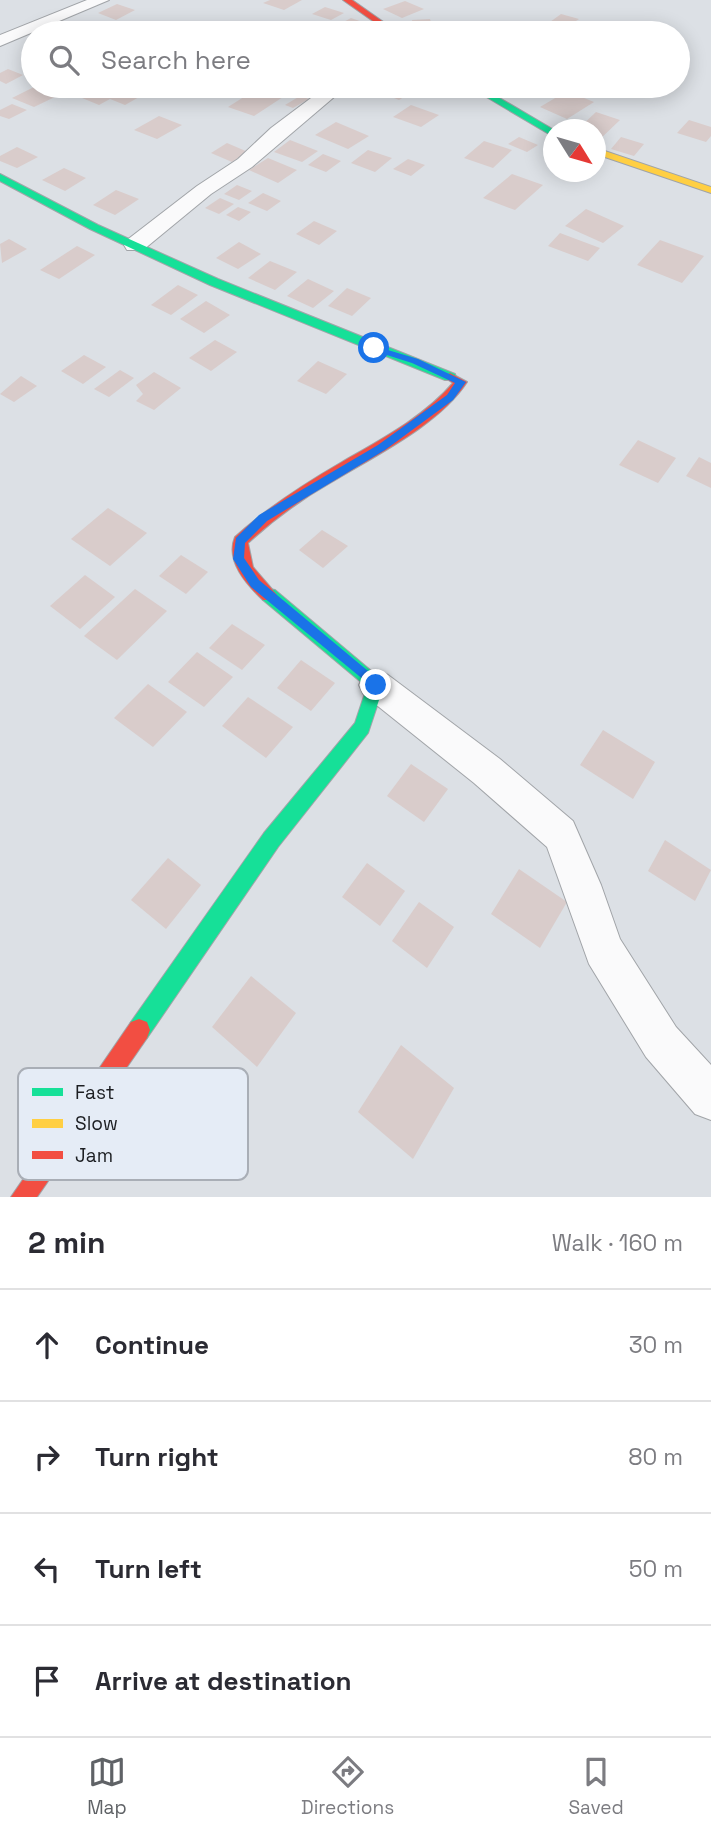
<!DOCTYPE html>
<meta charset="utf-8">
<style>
:root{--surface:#fff;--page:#f2f2f3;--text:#2b2b33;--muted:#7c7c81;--line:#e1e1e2;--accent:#5f6266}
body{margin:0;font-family:"Space Grotesk",sans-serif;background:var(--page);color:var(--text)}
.compass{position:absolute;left:543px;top:119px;width:63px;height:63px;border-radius:50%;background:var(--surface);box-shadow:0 4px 18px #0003;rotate:127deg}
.stop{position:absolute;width:21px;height:21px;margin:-16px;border:5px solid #1a73e8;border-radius:50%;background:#fff}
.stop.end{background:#1a73e8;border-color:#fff;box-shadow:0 2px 7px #0008}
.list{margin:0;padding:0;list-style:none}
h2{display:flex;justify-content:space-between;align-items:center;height:91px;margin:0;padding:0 28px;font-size:30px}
h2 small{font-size:23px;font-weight:400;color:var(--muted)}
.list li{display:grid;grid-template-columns:46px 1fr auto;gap:21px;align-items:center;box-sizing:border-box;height:112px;padding:0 28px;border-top:2px solid var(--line)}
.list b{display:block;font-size:26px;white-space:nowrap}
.list em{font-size:23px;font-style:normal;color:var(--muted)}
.icon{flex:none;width:38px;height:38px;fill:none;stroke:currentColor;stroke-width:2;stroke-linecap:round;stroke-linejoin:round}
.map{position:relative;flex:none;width:711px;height:1197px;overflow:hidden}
.search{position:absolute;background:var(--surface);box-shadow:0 4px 18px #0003;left:21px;right:21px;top:21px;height:77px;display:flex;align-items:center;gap:18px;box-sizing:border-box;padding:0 24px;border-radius:38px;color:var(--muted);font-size:26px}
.sheet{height:539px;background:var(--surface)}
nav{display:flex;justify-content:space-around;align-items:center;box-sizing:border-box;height:98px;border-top:2px solid var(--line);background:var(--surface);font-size:19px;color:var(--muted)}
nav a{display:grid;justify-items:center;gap:4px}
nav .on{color:var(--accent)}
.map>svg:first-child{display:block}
.building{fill:#d9cccb}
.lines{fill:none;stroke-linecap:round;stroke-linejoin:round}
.street-casing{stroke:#a1a4a8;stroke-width:2}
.fast-casing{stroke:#a1a4a8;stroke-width:2}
.slow-casing{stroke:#a1a4a8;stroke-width:2}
.jam-casing{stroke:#a1a4a8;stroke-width:2}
.street{fill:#fafafb;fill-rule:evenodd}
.fast{fill:#16e098;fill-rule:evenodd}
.slow{fill:#ffcf43;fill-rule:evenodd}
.jam{fill:#f24e42;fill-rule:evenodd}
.route{fill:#1a73e8}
.key{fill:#e5ecf6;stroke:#a9aeb6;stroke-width:2}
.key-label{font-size:19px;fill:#1c1e22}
</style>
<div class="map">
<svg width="711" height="1197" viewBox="0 0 711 1197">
<rect width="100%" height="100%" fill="#dce0e5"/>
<g class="building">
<path d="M 270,0 L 302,0 L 284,10 L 263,3 Z"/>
<path d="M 405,1 L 424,9 L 402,18 L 383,9 Z"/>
<path d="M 117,4 L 135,10 L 116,20 L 98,13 Z"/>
<path d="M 325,7 L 344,13 L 331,20 L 312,14 Z"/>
<path d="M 561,14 L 579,19 L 567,27 L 550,22 Z"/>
<path d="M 351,18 L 371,25 L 356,33 L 336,26 Z"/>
<path d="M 430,19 L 434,31 L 415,32 L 412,20 Z"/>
<path d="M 478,25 L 503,33 L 466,33 Z"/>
<path d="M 321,26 L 341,33 L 306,33 Z"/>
<path d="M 8,69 L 23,75 L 6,84 L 0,81 L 0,73 Z"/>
<path d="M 36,86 L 59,95 L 34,107 L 12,98 Z"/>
<path d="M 86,86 L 128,86 L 148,92 L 125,105 L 110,99 L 99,105 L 70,93 Z"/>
<path d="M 378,86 L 403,86 L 415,90 L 399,100 L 372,89 Z"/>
<path d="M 258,88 L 283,97 L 254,116 L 228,107 Z"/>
<path d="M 567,91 L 594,102 L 567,119 L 540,107 Z"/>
<path d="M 300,96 L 309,99 L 293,108 L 285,105 Z"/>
<path d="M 12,104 L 27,110 L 9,119 L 0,116 L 0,110 Z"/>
<path d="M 411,105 L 439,115 L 421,127 L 393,117 Z"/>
<path d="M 596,112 L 620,120 L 599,140 L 596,139 L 596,130 L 577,130 Z"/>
<path d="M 159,116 L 182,125 L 157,139 L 134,130 Z"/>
<path d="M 689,120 L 711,127 L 711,136 L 706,142 L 677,133 Z"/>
<path d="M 336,122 L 369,136 L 348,149 L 315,135 Z"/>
<path d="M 519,137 L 538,145 L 527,152 L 508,144 Z"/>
<path d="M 621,137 L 644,144 L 634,156 L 611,149 Z"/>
<path d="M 290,140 L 318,151 L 302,162 L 274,152 Z"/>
<path d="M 484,141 L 512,150 L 493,168 L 464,158 Z"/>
<path d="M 227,143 L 248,152 L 232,162 L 211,153 Z"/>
<path d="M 17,147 L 38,157 L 17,168 L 0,161 L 0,156 Z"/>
<path d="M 368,150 L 392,158 L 375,172 L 351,163 Z"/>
<path d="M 323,154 L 341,161 L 326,172 L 308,165 Z"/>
<path d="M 268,158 L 297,170 L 278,183 L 249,170 Z"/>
<path d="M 408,159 L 425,165 L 411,176 L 393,169 Z"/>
<path d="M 64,168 L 86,178 L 65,191 L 42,180 Z"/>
<path d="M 512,174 L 543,185 L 515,210 L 483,198 Z"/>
<path d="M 237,185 L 252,191 L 239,200 L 224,194 Z"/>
<path d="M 116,190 L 139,199 L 115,215 L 93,205 Z"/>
<path d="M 263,193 L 281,201 L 267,211 L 248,203 Z"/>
<path d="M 220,198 L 234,204 L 219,214 L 205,208 Z"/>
<path d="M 238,207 L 251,212 L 239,221 L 226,215 Z"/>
<path d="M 586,209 L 624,226 L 603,243 L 565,226 Z"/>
<path d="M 314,221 L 337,231 L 319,245 L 296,234 Z"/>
<path d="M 560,233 L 600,248 L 588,261 L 548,246 Z"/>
<path d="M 9,239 L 27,249 L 2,263 L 0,244 Z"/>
<path d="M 660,240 L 704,256 L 682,283 L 637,265 Z"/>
<path d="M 239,242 L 261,254 L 238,269 L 216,258 Z"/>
<path d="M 77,246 L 95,255 L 59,279 L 40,270 Z"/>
<path d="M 270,261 L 297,272 L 275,290 L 248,278 Z"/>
<path d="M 308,279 L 334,291 L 313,308 L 287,296 Z"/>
<path d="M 178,285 L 198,295 L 171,315 L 151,305 Z"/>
<path d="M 347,288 L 371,298 L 352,316 L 328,306 Z"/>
<path d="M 206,301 L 230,315 L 204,333 L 180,319 Z"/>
<path d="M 215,340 L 237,352 L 211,371 L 189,358 Z"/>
<path d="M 84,355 L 106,367 L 83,384 L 61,371 Z"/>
<path d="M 318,361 L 347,374 L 326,394 L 297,381 Z"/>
<path d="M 120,370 L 134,378 L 109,397 L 94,389 Z"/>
<path d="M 154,372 L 181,388 L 154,410 L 136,401 L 143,394 L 136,385 Z"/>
<path d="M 21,376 L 37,386 L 14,402 L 0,394 Z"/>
<path d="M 638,440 L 676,458 L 658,483 L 619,465 Z"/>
<path d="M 699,457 L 711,463 L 711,488 L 686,476 Z"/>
<path d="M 108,508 L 147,533 L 110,566 L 71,539 Z"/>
<path d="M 322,530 L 348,546 L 323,568 L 299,550 Z"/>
<path d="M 181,555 L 208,572 L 186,594 L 159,576 Z"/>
<path d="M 85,575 L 115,597 L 80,629 L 50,606 Z"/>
<path d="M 135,589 L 167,611 L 117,660 L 84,636 Z"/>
<path d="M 232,624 L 265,645 L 242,670 L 209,648 Z"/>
<path d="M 197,652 L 233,677 L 204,707 L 168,682 Z"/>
<path d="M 301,660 L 335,683 L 311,711 L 277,688 Z"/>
<path d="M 148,684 L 187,712 L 153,747 L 114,718 Z"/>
<path d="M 248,697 L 293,727 L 266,758 L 222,726 Z"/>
<path d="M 603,730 L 655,762 L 633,799 L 580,765 Z"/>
<path d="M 411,764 L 448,789 L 424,822 L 387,796 Z"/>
<path d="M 665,840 L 711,870 L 695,901 L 648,871 Z"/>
<path d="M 168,858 L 201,885 L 166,929 L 131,900 Z"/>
<path d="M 367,863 L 405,891 L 380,926 L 342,897 Z"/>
<path d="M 519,869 L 567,902 L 540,948 L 491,914 Z"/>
<path d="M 419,902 L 454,927 L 427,968 L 392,941 Z"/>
<path d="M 251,976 L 296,1013 L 257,1067 L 212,1027 Z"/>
<path d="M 401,1045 L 454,1088 L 413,1159 L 358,1112 Z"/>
</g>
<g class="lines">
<g class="street-casing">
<g id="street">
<path d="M 87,0 L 109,0 L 0,46 L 0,35 Z"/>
<path d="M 327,86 L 347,86 L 252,167 L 211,194 L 143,250 L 127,250 L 124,245 L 127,240 L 197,186 L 238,159 L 271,128 Z"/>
<path d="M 376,670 L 388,675 L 500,759 L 573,821 L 601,885 L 620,939 L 676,1027 L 711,1065 L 711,1120 L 695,1114 L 646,1057 L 589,964 L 547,847 L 474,783 L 364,695 L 359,685 L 364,675 Z"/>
</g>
</g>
<g class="fast-casing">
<g id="fast">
<path d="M 468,86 L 479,86 L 554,130 L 554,137 Z"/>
<path d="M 0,174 L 98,225 L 218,279 L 455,374 L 456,377 L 455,380 L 445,380 L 210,285 L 90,229 L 0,181 Z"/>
<path d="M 269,589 L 275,590 L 382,680 L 384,685 L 368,733 L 278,847 L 147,1038 L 139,1041 L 131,1038 L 128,1030 L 131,1022 L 264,833 L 355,723 L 367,687 L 263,600 L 261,595 L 263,590 Z"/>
</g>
</g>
<g class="slow-casing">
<path id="slow" d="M 596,148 L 711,187 L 711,193 L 596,154 Z"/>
</g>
<g class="jam-casing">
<g id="jam">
<path d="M 343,0 L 352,0 L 399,33 L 390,33 Z"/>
<path d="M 450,373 L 467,382 C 439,425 374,456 330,483 C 300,500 273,520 248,543 L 253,567 L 277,595 L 275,600 L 263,600 C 247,585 225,561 235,537 C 268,507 304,484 342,462 C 380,440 424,417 453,383 L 444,377 Z"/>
<path d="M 139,1019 L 147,1022 L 150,1030 L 147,1038 L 37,1197 L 11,1197 L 131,1022 Z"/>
</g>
</g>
<use href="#street" class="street"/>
<use href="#fast" class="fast"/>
<use href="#slow" class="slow"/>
<use href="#jam" class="jam"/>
</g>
<path class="route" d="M 371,345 L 418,359 L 466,382 L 453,400 L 385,450 L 267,521 L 245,543 L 244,558 L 259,580 L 380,681 L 380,689 L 376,690 L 251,587 L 233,559 L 236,538 L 259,515 L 378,445 L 447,395 L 455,383 L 412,363 L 371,350 Z"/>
<rect x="18" y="1068" width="230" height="112" rx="10" class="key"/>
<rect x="32" y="1088" width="31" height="8" fill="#16e098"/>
<rect x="32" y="1119" width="31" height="9" fill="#ffcf43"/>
<rect x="32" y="1151" width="31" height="8" fill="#f24e42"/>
<g class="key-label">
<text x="75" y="1099">Fast</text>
<text x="75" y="1130">Slow</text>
<text x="75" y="1162">Jam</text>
</g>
</svg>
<svg class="compass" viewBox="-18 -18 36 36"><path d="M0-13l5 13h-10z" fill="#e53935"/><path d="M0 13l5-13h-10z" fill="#7c7c81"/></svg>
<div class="stop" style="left:374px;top:348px"></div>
<div class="stop end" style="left:376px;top:685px"></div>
<div class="search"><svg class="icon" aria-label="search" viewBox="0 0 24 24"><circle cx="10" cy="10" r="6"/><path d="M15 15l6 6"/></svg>Search here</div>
</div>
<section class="sheet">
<h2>2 min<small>Walk · 160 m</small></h2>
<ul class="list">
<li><svg class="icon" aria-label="ahead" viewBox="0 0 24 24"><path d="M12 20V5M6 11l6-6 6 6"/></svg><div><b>Continue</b></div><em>30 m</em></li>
<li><svg class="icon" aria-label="right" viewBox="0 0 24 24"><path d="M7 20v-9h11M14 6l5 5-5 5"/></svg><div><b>Turn right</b></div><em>80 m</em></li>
<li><svg class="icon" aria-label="left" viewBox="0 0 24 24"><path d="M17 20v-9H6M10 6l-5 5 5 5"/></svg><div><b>Turn left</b></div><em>50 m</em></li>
<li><svg class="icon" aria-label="arrive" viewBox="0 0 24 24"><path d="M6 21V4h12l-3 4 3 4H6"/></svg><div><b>Arrive at destination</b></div></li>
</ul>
</section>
<nav>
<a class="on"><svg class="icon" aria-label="map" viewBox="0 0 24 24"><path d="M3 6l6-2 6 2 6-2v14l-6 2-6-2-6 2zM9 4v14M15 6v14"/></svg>Map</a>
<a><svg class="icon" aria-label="directions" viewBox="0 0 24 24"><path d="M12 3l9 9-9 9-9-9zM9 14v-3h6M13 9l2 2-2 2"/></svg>Directions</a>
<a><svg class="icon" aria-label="saved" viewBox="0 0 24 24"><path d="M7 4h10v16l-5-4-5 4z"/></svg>Saved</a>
</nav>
